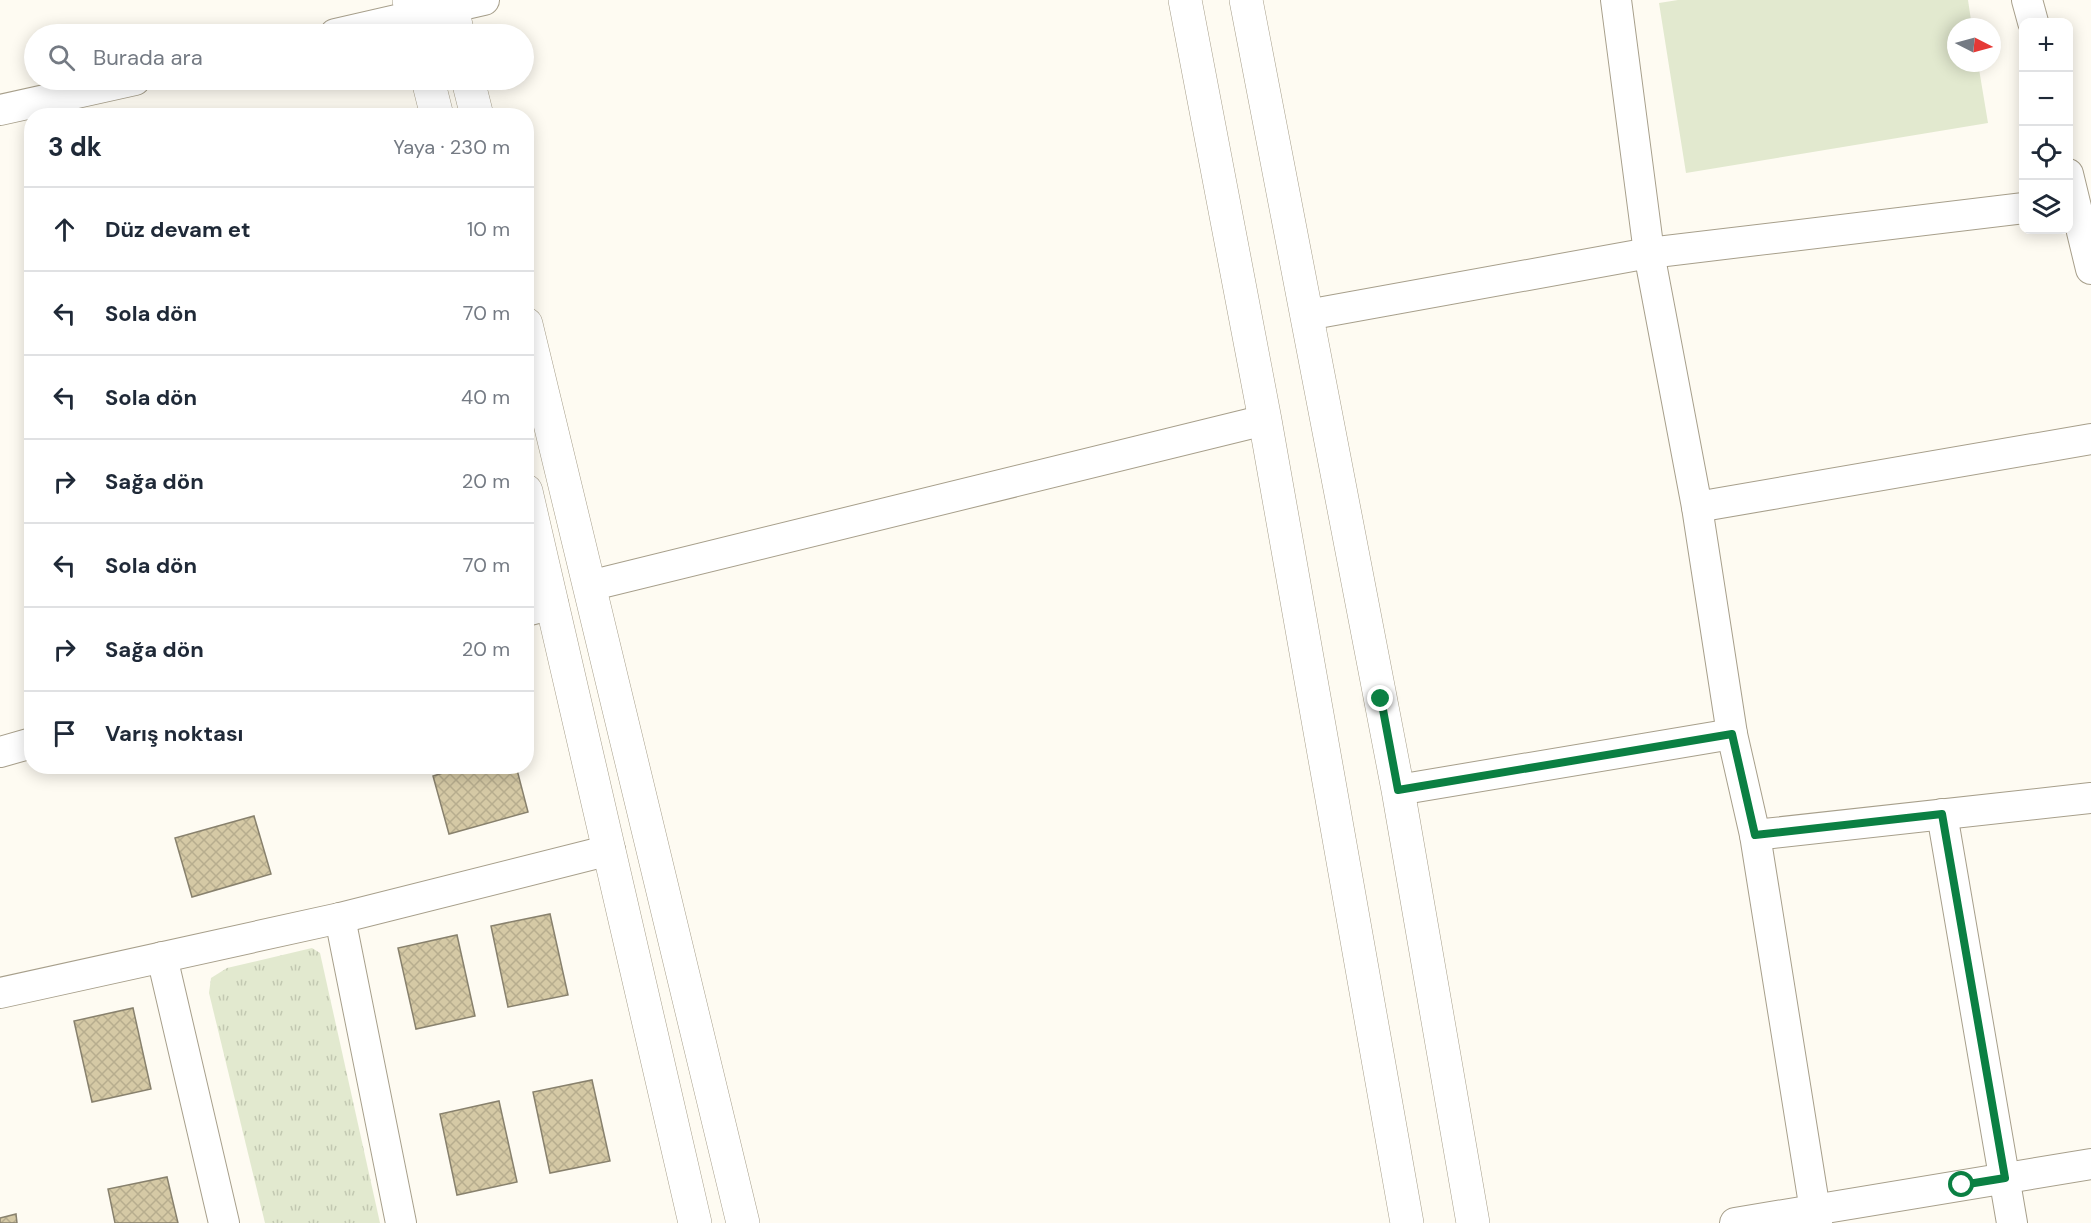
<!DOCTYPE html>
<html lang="tr">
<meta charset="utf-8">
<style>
:root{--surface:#fff;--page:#f2f2f3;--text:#1f2937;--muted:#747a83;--line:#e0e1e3}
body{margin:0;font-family:"DM Sans",sans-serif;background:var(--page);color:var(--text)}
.controls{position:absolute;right:18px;top:18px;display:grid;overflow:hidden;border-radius:12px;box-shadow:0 3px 15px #0003}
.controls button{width:54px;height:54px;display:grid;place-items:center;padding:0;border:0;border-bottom:2px solid var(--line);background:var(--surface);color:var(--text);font:30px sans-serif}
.compass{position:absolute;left:1947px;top:18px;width:54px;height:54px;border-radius:50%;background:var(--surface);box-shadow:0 3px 15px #0003;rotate:96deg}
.stop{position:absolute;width:18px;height:18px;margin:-14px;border:4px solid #0b8043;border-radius:50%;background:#fff}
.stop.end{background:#0b8043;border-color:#fff;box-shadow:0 2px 6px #0008}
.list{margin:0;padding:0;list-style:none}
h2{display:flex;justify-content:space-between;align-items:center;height:78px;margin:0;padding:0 24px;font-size:26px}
h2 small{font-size:20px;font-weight:400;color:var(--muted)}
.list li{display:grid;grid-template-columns:39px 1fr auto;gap:18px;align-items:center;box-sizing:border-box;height:84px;padding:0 24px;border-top:2px solid var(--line)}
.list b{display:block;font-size:22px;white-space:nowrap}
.list em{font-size:20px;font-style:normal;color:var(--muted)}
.icon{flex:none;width:33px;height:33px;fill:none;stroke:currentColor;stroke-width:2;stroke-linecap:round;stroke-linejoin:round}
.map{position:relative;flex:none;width:2091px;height:1223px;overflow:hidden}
.search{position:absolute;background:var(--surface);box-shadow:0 3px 15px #0003;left:24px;top:24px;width:510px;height:66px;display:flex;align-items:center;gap:15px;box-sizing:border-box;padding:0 21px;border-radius:33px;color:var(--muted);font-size:22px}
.panel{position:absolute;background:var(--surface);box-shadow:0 3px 15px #0003;left:24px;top:108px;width:510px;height:666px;border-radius:24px}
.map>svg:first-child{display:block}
.park{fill:url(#park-tufts)}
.garden{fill:#e2e9cf}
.building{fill:url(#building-cross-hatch);stroke:#88816d;stroke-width:1.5}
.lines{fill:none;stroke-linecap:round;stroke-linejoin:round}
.minor-casing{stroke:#a79f8b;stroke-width:32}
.tertiary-casing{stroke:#a79f8b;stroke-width:34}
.minor{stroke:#fff;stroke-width:30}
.tertiary{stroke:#fff;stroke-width:33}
.route{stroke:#0b8043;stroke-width:8}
</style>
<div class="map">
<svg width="2091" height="1223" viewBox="0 0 2091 1223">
<defs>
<pattern id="park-tufts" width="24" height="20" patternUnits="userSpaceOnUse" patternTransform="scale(1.5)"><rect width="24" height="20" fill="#e2e9cf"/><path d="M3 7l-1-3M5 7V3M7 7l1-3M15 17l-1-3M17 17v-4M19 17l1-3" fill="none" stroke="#c2c8b1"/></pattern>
<pattern id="building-cross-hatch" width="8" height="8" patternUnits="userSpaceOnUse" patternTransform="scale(1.5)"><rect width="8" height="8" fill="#d5c9a5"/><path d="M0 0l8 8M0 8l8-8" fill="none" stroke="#b7ad8e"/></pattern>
</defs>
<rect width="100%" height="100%" fill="#fefbf2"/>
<path class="park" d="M 312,948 L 320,953 L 380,1223 L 265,1223 L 209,993 L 211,978 L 227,968 Z"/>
<path class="garden" d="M 1678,0 L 1968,0 L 1972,27 L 1956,27 L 1956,63 L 1978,63 L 1988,123 L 1686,173 L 1659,3 Z"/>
<g class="building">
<path d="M 466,766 L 516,766 L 528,812 L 449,834 L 433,776 Z"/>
<path d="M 254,816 L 271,874 L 192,897 L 175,838 Z"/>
<path d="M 550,914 L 568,995 L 508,1007 L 491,926 Z"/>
<path d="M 457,935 L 475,1016 L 416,1029 L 398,948 Z"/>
<path d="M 133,1008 L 151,1089 L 92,1102 L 74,1021 Z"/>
<path d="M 592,1080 L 610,1161 L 550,1173 L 533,1092 Z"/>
<path d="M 499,1101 L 517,1182 L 457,1195 L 440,1114 Z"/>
<path d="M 167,1177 L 178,1223 L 115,1223 L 108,1189 Z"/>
<path d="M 16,1214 L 17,1223 L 0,1223 L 0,1218 Z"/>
</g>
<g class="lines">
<g class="minor-casing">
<g id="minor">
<path d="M 1616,0 L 1649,253 L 1697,507 L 1732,734 L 1755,835 L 1817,1223"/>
<path d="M 2027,0 L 2033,22"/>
<path d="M 335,34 L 484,0"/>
<path d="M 0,110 L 135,80"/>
<path d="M 2068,174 L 2091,269"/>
<path d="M 1307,315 L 1649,253 L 2024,208"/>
<path d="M 1697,507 L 2091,439"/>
<path d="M 589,586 L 1265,420"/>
<path d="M 526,611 L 553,604"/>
<path d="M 0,752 L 32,743"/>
<path d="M 1398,790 L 1732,734"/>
<path d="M 1942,814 L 2012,1223"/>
<path d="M 1755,835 L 2091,798"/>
<path d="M 340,918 L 401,1223"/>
<path d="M 162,957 L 224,1223"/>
<path d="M 0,993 L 340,918 L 610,850"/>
<path d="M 1735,1223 L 2091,1164"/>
</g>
</g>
<g class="tertiary-casing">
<g id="tertiary">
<path d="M 409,0 L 417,34"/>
<path d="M 450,0 L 458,34"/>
<path d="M 1185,0 L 1265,420 L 1407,1223"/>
<path d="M 1246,0 L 1398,790 L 1473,1223"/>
<path d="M 428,80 L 437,116"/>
<path d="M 468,80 L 477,116"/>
<path d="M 526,324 L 743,1223"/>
<path d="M 526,491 L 695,1223"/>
</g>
</g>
<use href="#minor" class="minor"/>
<use href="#tertiary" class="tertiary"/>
</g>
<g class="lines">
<path class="route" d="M 1381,699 L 1398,790 L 1732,734 L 1755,835 L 1942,814 L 2005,1178 L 1962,1185"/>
</g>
</svg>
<div class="controls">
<button>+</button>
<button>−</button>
<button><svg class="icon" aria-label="locate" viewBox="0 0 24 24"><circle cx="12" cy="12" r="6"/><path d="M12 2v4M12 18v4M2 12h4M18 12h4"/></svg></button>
<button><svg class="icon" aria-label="layers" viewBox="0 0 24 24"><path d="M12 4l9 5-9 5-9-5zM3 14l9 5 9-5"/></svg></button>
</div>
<svg class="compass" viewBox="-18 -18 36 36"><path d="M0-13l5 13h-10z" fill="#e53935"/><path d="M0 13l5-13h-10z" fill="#747a83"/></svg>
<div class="stop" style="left:1962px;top:1185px"></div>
<div class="stop end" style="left:1381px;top:699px"></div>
<div class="search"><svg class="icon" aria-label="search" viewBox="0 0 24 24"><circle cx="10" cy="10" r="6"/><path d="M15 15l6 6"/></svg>Burada ara</div>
<section class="panel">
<h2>3 dk<small>Yaya · 230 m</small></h2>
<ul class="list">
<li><svg class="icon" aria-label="ahead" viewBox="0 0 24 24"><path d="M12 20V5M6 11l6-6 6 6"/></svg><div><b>Düz devam et</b></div><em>10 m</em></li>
<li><svg class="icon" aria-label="left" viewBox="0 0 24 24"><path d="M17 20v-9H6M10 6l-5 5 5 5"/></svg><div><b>Sola dön</b></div><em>70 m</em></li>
<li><svg class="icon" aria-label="left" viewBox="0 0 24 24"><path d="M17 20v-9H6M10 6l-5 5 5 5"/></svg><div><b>Sola dön</b></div><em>40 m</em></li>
<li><svg class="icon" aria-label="right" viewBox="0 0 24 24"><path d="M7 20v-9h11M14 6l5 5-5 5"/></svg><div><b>Sağa dön</b></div><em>20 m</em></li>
<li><svg class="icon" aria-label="left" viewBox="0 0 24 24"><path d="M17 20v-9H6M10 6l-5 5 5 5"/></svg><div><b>Sola dön</b></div><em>70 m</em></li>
<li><svg class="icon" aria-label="right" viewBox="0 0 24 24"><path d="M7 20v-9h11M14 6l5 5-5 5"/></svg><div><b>Sağa dön</b></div><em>20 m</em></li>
<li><svg class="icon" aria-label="arrive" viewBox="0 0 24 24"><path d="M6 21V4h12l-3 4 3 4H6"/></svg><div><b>Varış noktası</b></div></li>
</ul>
</section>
</div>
